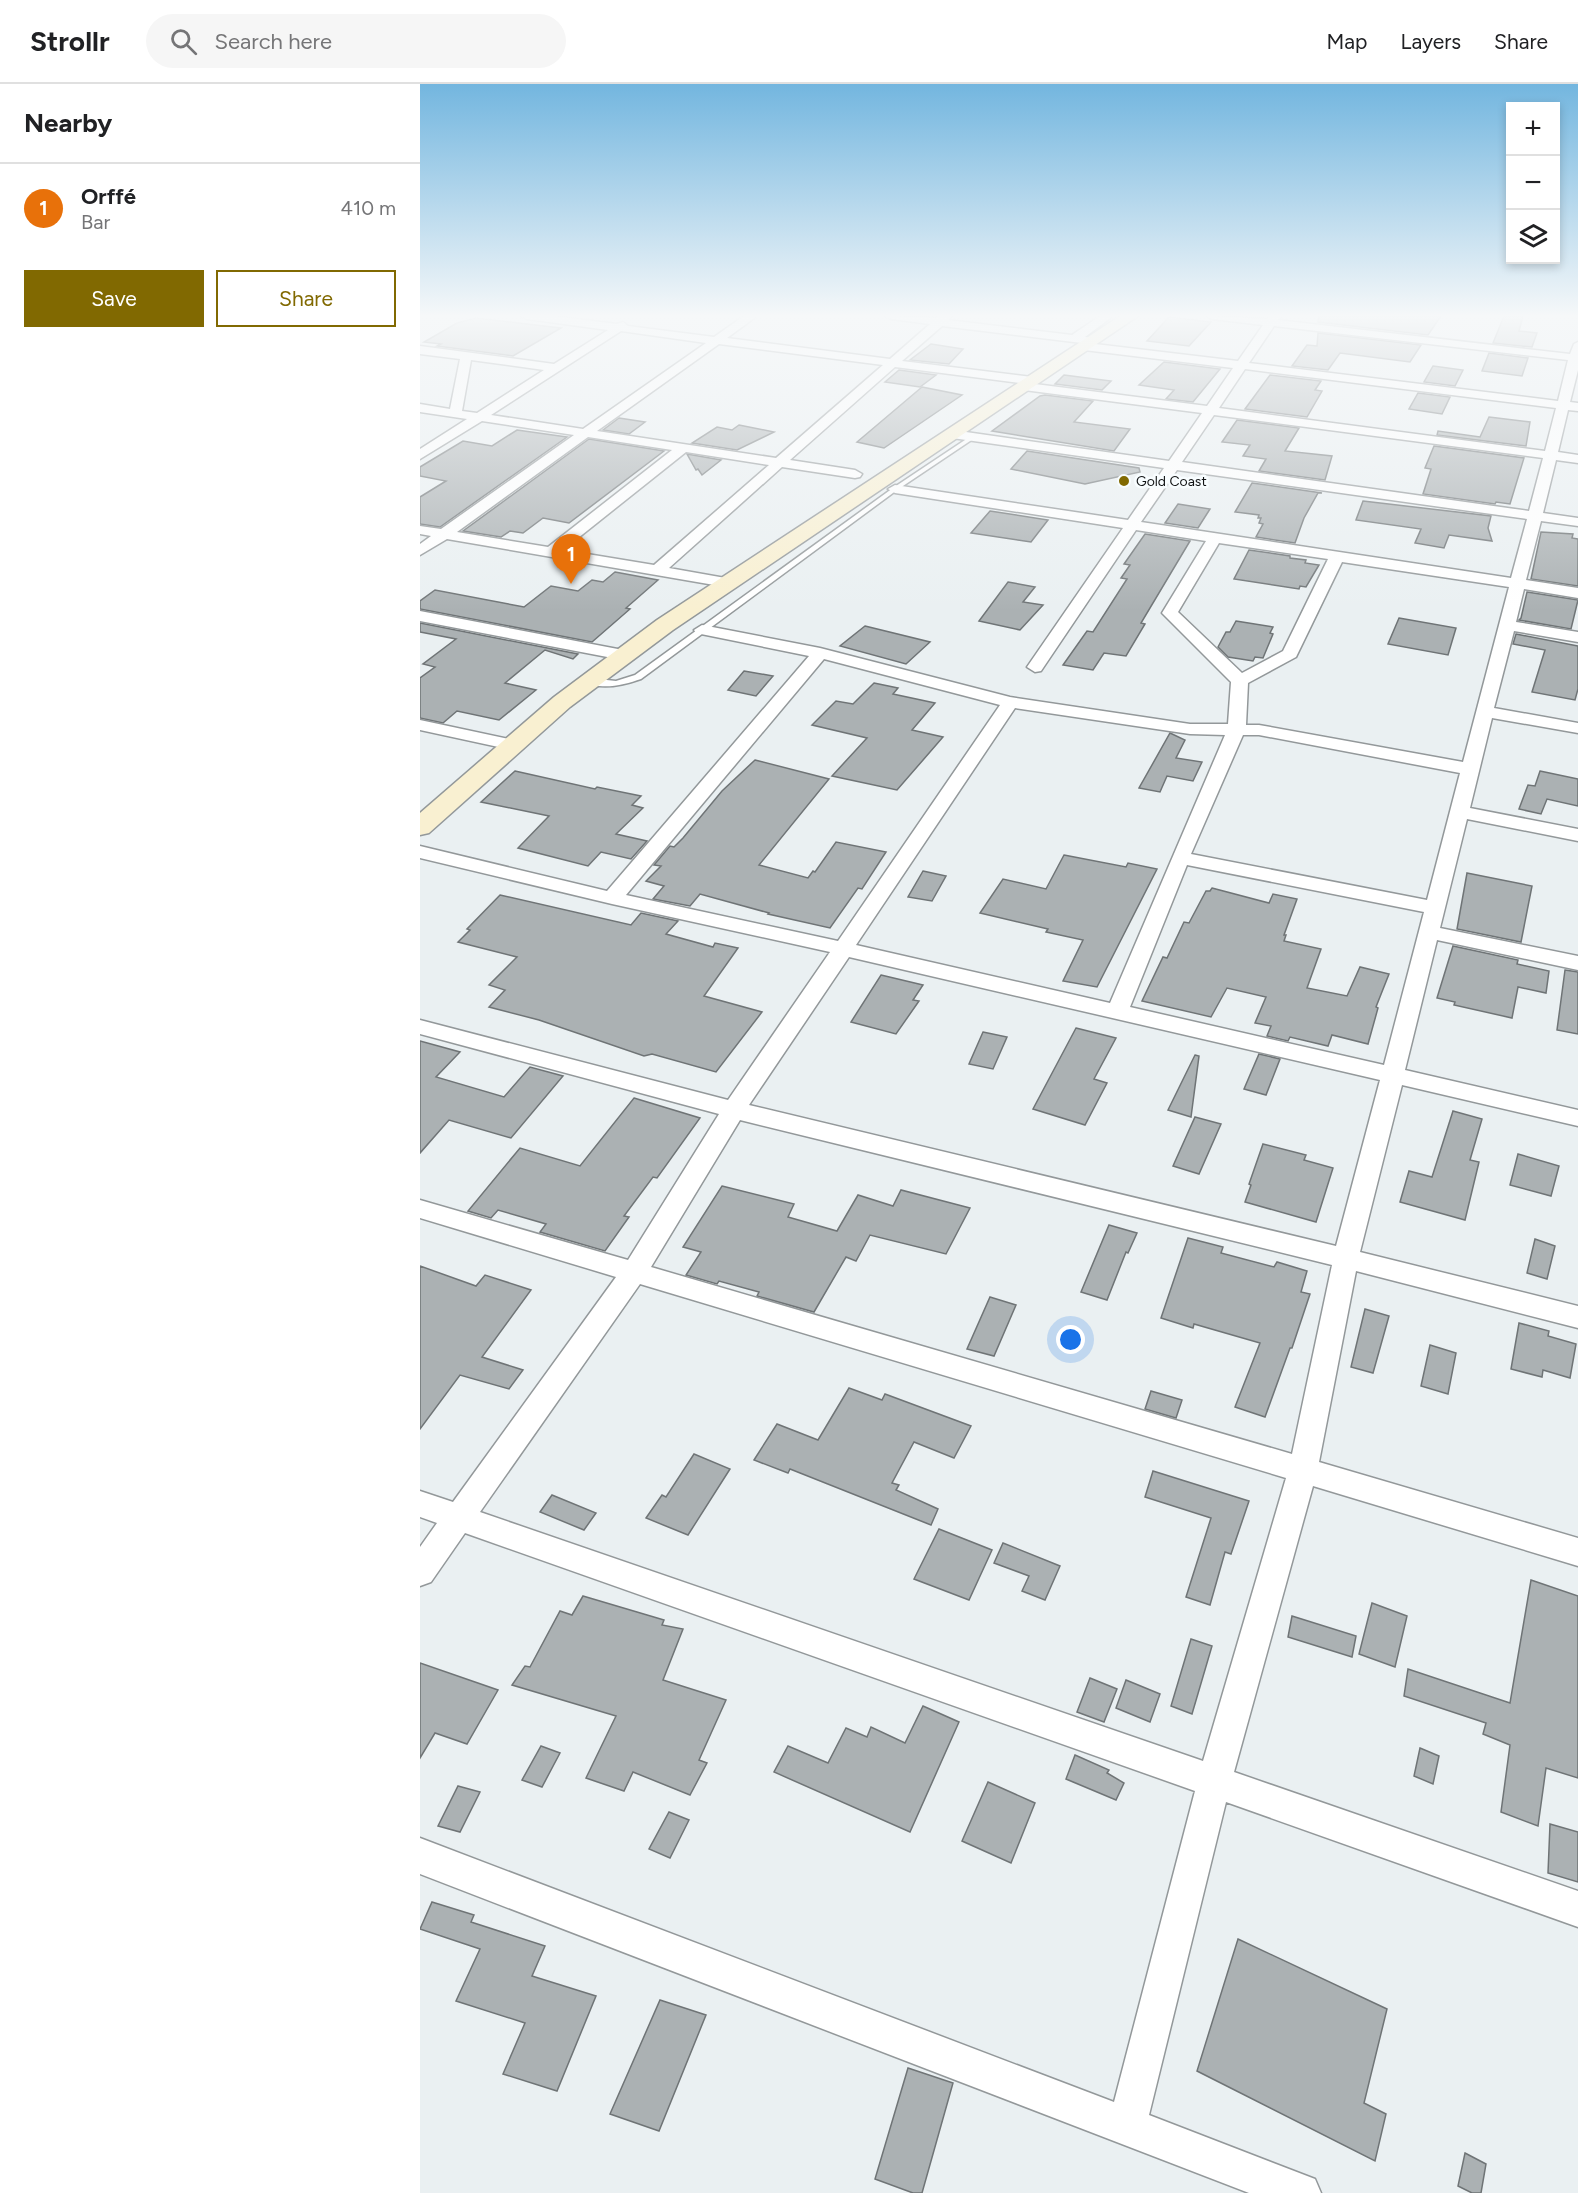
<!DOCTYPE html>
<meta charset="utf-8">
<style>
:root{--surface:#fff;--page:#f6f6f6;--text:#202124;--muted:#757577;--line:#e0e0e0;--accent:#816901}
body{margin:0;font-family:Figtree,sans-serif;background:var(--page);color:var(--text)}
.controls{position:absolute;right:18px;top:18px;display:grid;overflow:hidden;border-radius:0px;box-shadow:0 3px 9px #0003}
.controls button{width:54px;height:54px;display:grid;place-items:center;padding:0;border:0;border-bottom:2px solid var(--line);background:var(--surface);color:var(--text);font:30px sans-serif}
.you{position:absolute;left:651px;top:1256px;width:21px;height:21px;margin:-15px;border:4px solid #fff;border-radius:50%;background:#1a73e8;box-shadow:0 0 0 9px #1a73e833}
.badge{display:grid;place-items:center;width:39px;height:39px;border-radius:50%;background:var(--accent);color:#fff;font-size:20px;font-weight:700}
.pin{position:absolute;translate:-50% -50px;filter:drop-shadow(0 2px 3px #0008)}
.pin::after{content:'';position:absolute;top:32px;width:21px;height:18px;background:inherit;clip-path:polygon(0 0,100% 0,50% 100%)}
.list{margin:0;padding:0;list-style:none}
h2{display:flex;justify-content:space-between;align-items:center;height:78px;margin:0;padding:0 24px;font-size:26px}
h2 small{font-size:20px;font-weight:400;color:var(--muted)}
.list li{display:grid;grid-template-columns:39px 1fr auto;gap:18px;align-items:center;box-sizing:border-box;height:90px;padding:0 24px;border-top:2px solid var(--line)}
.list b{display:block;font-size:22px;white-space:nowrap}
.list p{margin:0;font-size:20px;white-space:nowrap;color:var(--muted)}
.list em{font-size:20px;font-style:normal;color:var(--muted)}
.actions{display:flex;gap:12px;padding:18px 24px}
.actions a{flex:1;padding:14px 0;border:2px solid var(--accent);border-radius:0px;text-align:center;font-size:21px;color:var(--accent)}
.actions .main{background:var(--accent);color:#fff}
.icon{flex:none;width:33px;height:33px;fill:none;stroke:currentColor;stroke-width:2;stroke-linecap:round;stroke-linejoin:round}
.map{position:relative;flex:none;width:1158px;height:2109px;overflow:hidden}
header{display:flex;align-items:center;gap:36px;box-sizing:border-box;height:84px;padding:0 30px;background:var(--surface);border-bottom:2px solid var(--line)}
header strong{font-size:28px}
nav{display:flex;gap:33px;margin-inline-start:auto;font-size:21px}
.search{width:420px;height:54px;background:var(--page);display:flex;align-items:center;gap:15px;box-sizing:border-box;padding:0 21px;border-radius:33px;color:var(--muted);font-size:22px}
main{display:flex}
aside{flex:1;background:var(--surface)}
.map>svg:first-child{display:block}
.building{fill:#abb1b3;stroke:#6f7476;stroke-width:1.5}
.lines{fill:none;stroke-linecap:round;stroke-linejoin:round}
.service-casing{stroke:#93989a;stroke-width:3}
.minor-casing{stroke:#93989a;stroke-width:3}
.secondary-casing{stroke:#93989a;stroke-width:3}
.service{fill:#fff;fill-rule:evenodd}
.minor{fill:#fff;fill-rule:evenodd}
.secondary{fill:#f9f0d1;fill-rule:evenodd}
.poi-dot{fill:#816901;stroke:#f8fdff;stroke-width:2}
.labels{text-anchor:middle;stroke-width:5;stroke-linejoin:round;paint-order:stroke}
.far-poi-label{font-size:14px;fill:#111314;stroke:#f8fdff;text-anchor:start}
</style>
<header>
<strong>Strollr</strong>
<div class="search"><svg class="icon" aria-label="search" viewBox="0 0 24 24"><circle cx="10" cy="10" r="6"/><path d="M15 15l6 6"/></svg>Search here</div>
<nav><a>Map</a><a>Layers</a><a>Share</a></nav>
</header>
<main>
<aside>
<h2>Nearby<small></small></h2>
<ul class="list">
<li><span class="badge" style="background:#e8710a">1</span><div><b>Orffé</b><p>Bar</p></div><em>410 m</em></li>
</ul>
<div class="actions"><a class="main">Save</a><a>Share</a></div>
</aside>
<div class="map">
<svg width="1158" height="2109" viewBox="0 0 1158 2109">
<rect width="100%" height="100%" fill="#eaf0f2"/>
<g class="building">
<path d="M 899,232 L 1021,232 L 1008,251 L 898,238 Z"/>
<path d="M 1084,232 L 1103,232 L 1099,247 L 1117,249 L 1112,263 L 1073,259 Z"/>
<path d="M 749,233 L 791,238 L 769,262 L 727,257 Z"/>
<path d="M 56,234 L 141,244 L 93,272 L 17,262 L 21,260 L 4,258 L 37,239 Z"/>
<path d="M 898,249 L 1001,261 L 990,278 L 920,269 L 908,286 L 872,282 L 887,261 L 897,262 Z"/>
<path d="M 511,260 L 543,265 L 529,280 L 490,276 Z"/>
<path d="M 1069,269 L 1108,274 L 1102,292 L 1062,287 Z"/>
<path d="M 744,278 L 800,285 L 773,318 L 746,315 L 754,306 L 719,301 Z"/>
<path d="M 1013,282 L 1043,286 L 1035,302 L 1004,298 Z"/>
<path d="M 479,286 L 516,291 L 500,303 L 465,298 Z"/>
<path d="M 644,291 L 691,297 L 682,306 L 635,300 Z"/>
<path d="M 850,291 L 901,297 L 895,306 L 902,307 L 887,333 L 825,325 Z"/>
<path d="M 502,303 L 542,311 L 464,364 L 437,358 Z"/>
<path d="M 998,309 L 1030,313 L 1022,330 L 989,325 Z"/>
<path d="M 625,311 L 673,317 L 654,338 L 710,345 L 694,367 L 572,347 L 620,312 Z"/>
<path d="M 1069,333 L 1110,338 L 1106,362 L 1017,351 L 1018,347 L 1060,353 Z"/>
<path d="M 199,334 L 225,338 L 209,350 L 183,346 Z"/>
<path d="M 817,336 L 879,344 L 865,367 L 912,372 L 905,396 L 839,387 L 846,375 L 823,372 L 830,361 L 802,358 Z"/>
<path d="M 319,341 L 354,348 L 317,366 L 272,359 L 297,343 L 312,346 Z"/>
<path d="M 97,346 L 147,353 L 20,443 L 0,440 L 0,413 L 26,397 L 0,392 L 0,383 L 43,357 L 72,362 Z"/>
<path d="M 169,355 L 244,367 L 149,439 L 123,434 L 103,449 L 90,447 L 81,453 L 43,447 Z"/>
<path d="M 1014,362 L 1104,374 L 1090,420 L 1076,418 L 1075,420 L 1003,410 L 1011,385 L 1005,384 Z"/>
<path d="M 607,367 L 719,384 L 720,388 L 665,400 L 591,385 Z"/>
<path d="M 267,370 L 301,376 L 282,391 L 278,385 L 276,386 Z"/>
<path d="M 832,399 L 902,409 L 898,409 L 884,434 L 875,459 L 836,453 L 843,440 L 839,439 L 841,434 L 838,434 L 839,431 L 815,428 Z"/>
<path d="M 943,417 L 1071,432 L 1068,444 L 1072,457 L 1029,451 L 1024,464 L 995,459 L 1001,445 L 936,436 Z"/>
<path d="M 758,420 L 790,425 L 778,444 L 745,439 Z"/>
<path d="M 570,427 L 628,436 L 611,458 L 551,449 Z"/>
<path d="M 1121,448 L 1153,450 L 1152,454 L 1158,455 L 1158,502 L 1111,495 Z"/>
<path d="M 725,450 L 770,457 L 721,539 L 725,540 L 706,572 L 684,569 L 673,586 L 643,581 L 667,547 L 673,548 L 707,495 L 701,494 L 710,481 L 704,480 Z"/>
<path d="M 829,466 L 870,472 L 870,474 L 886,476 L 885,479 L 899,481 L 886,503 L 880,502 L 879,505 L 814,495 Z"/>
<path d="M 195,488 L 238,496 L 206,524 L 210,525 L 172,558 L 0,525 L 0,517 L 15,506 L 104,523 L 131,502 L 158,507 L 172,496 L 183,498 Z"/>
<path d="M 588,498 L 615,503 L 603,518 L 623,521 L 600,546 L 559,537 Z"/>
<path d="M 1107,508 L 1158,516 L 1151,545 L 1099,536 L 1101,534 Z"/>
<path d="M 979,534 L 1036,544 L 1028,571 L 968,560 Z"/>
<path d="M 816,537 L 853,543 L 850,549 L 853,550 L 843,574 L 835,573 L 833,577 L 808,573 L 798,563 L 806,548 L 810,548 Z"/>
<path d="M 0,539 L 158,570 L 153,575 L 125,566 L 85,599 L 116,606 L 79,636 L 37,627 L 23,639 L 0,634 L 0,594 L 15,583 L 3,580 L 36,555 L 0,548 Z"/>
<path d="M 445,542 L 510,558 L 486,580 L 420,562 Z"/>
<path d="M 1096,550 L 1158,562 L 1158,605 L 1155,616 L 1112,608 L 1125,566 L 1093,560 Z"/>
<path d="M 324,587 L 353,592 L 336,612 L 308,606 Z"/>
<path d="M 454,599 L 478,604 L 473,610 L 515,619 L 492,646 L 523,653 L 477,706 L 412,692 L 447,654 L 392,641 L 416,617 L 433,620 Z"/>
<path d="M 750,649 L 765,656 L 756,674 L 782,678 L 773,697 L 747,692 L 740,708 L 719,704 Z"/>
<path d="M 335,676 L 409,695 L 339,781 L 388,794 L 393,787 L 395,788 L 416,758 L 466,768 L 442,805 L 438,804 L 410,844 L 348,830 L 349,829 L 280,810 L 270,822 L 233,815 L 244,802 L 226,797 L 241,782 L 234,781 L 250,762 L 254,763 L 263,754 L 302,707 Z"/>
<path d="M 95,687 L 175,705 L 177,703 L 221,712 L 212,721 L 223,724 L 196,750 L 227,757 L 211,775 L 181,768 L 168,782 L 98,764 L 129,732 L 61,718 Z"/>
<path d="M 1120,687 L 1158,695 L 1158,722 L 1127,715 L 1121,730 L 1099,725 L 1108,701 L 1115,702 Z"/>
<path d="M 644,771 L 706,783 L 708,779 L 737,785 L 677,903 L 643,897 L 663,856 L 626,848 L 628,845 L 560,829 L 583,795 L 626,805 Z"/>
<path d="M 503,787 L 526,792 L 512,817 L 488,813 Z"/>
<path d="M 1047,789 L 1112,802 L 1101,858 L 1037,845 Z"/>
<path d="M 792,804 L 849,819 L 853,810 L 877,815 L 864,851 L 866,851 L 864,857 L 901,865 L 887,904 L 927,912 L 940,883 L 969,890 L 956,923 L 958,924 L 948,960 L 912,951 L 908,962 L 870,953 L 868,957 L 847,952 L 851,942 L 835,939 L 846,913 L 807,904 L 791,933 L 722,917 L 743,873 L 747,874 L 764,838 L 769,839 L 786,807 L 790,807 Z"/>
<path d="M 80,811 L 211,841 L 221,829 L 258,837 L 246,850 L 293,863 L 295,859 L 318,864 L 284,912 L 342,928 L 296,988 L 232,970 L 224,972 L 119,936 L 69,923 L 85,906 L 69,901 L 97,873 L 38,858 L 50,846 L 47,845 Z"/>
<path d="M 1033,862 L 1098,876 L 1097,880 L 1129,887 L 1126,909 L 1098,903 L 1092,934 L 1034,921 L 1035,918 L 1017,914 Z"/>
<path d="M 1145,886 L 1158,888 L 1158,950 L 1137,946 Z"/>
<path d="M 461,891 L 503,901 L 493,916 L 499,917 L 476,950 L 431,938 Z"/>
<path d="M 656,944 L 696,954 L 674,995 L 687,999 L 665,1041 L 613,1025 Z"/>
<path d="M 563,948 L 587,953 L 573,985 L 549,980 Z"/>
<path d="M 0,957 L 40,968 L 16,993 L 84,1013 L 110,983 L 143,992 L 91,1054 L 29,1036 L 0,1069 Z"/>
<path d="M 839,970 L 860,975 L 846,1011 L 824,1005 Z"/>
<path d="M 775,971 L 779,972 L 771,1033 L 748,1026 Z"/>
<path d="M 214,1014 L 280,1034 L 237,1094 L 233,1093 L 204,1132 L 209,1133 L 185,1167 L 120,1148 L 126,1140 L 78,1126 L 71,1134 L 48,1127 L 100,1064 L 160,1082 Z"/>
<path d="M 1033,1027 L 1062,1035 L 1050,1076 L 1059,1078 L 1045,1136 L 980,1118 L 989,1087 L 1012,1093 Z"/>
<path d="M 775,1033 L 801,1040 L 779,1090 L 753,1082 Z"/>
<path d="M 843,1060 L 886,1071 L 884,1076 L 913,1084 L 896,1138 L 825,1118 L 831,1101 L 829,1100 Z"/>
<path d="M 1098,1070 L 1139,1082 L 1131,1112 L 1090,1101 Z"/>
<path d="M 302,1102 L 374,1120 L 368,1133 L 417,1147 L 438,1111 L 473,1122 L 481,1106 L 550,1124 L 526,1170 L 450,1151 L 436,1177 L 426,1173 L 394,1228 L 337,1212 L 339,1208 L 299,1197 L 297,1200 L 266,1191 L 281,1168 L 263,1163 Z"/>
<path d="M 689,1141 L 717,1149 L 708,1169 L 706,1168 L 687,1216 L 661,1208 Z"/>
<path d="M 768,1154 L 803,1163 L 801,1169 L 854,1183 L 857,1178 L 887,1187 L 881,1208 L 890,1210 L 872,1264 L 870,1264 L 845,1333 L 815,1323 L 840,1259 L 774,1240 L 773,1244 L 741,1234 Z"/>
<path d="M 1115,1155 L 1135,1162 L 1127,1195 L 1107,1189 Z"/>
<path d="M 0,1182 L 56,1202 L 65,1191 L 111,1206 L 62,1273 L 103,1286 L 89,1305 L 40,1291 L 0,1345 Z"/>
<path d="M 570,1213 L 596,1221 L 574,1272 L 547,1265 Z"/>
<path d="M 945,1225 L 969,1232 L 953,1289 L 931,1283 Z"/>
<path d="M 1099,1239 L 1129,1247 L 1128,1252 L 1156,1260 L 1150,1294 L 1123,1286 L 1122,1293 L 1091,1285 Z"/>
<path d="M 1010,1261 L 1036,1269 L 1028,1310 L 1001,1302 Z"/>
<path d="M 429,1304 L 462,1316 L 465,1310 L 551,1342 L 534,1374 L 494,1358 L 472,1399 L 479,1401 L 476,1406 L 518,1425 L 511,1441 L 370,1385 L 368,1389 L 334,1376 L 357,1340 L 398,1356 Z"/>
<path d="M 731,1307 L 762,1316 L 756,1334 L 725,1325 Z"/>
<path d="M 274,1370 L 310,1385 L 268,1451 L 226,1434 L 242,1411 L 246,1413 Z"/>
<path d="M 733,1387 L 829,1417 L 811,1470 L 805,1468 L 790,1521 L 766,1513 L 791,1434 L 725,1413 Z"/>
<path d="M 132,1411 L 176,1429 L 164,1446 L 120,1428 Z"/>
<path d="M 519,1445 L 572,1466 L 549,1516 L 494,1495 Z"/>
<path d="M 583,1459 L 640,1482 L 625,1516 L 602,1507 L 609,1492 L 574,1479 Z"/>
<path d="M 1111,1496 L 1158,1512 L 1158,1694 L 1126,1684 L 1118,1742 L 1081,1728 L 1090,1661 L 1063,1650 L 1066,1639 L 984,1612 L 988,1585 L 1090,1619 Z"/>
<path d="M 163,1512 L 244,1536 L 242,1541 L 263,1545 L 243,1596 L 306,1616 L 279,1676 L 287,1679 L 270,1711 L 213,1688 L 204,1707 L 166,1694 L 196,1632 L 92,1601 L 105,1582 L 110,1583 L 140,1527 L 152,1531 Z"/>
<path d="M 952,1519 L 987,1532 L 975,1583 L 939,1570 Z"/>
<path d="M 872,1532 L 936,1552 L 932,1573 L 868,1553 Z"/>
<path d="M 771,1555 L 792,1562 L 772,1630 L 751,1622 Z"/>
<path d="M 0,1579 L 78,1606 L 47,1660 L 15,1649 L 0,1674 Z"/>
<path d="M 670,1594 L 697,1605 L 684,1638 L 657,1628 Z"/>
<path d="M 706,1596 L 740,1610 L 730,1638 L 696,1624 Z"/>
<path d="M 503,1622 L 539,1638 L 490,1748 L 354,1688 L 368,1662 L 408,1679 L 426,1644 L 447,1653 L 451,1643 L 485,1659 Z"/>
<path d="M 121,1662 L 140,1669 L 122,1703 L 102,1696 Z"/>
<path d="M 1000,1664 L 1019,1672 L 1013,1700 L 994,1692 Z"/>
<path d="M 655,1671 L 689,1686 L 687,1689 L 704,1699 L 696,1716 L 646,1695 Z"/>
<path d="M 568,1698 L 615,1719 L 591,1779 L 542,1757 Z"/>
<path d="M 38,1702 L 60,1708 L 40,1748 L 18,1742 Z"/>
<path d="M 249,1728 L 269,1736 L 250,1774 L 229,1765 Z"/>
<path d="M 1130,1740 L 1158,1748 L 1158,1798 L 1128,1789 Z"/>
<path d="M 12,1818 L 54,1831 L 51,1838 L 125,1862 L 112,1892 L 176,1912 L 137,2007 L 83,1990 L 105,1939 L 36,1917 L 60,1865 L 0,1845 Z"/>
<path d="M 818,1855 L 967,1925 L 944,2019 L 966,2030 L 955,2077 L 777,1987 Z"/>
<path d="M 240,1916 L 286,1931 L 239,2047 L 190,2030 Z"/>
<path d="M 488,1984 L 533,1999 L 502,2109 L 493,2109 L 455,2095 Z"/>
<path d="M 1045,2069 L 1066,2080 L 1061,2109 L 1052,2109 L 1038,2102 Z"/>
</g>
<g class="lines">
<g class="service-casing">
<path id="service" d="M 551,352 L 556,353 L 477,406 L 221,595 C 204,601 180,607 164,597 L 168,594 L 196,597 L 215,591 L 473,404 Z"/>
</g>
<g class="minor-casing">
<g id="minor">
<path d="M 101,232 L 133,232 L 197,240 L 203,238 L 208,242 L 294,253 L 324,232 L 337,232 L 307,254 L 470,275 L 510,240 L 471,235 L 465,232 L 517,234 L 519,232 L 532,232 L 528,236 L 652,251 L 680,232 L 693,232 L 665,253 L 677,255 L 679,257 L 675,260 L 818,277 L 843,241 L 792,235 L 786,232 L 847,235 L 849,232 L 861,232 L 858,236 L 1150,270 L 1154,260 L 1158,258 L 1158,286 L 1150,318 L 1158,319 L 1158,327 L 1148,326 L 1138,368 L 1158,371 L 1158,379 L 1136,376 L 1123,429 L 1158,434 L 1158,442 L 1121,437 L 1106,496 L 1158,504 L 1158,514 L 1104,505 L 1096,538 L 1158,548 L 1158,558 L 1094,547 L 1074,624 L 1158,639 L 1158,649 L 1072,634 L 1050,724 L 1158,745 L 1158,757 L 1047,735 L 1020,844 L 1158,872 L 1158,886 L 1017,856 L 985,986 L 1158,1026 L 1158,1042 L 982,1001 L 940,1168 L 1158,1222 L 1158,1244 L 936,1187 L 899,1378 L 1158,1454 L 1158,1482 L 893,1402 L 814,1688 L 1158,1807 L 1158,1843 L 806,1718 L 729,2031 L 895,2095 L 901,2109 L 829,2109 L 0,1790 L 0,1754 L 694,2018 L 775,1707 L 45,1449 L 11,1498 L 0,1502 L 0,1463 L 17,1439 L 0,1433 L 0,1407 L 33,1418 L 196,1193 L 0,1134 L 0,1116 L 208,1176 L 299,1030 L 0,950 L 0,936 L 308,1016 L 410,868 L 192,820 L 0,774 L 0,762 L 187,807 L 389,572 L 276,549 L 274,546 L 282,541 L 400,564 L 590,613 L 770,640 L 808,640 L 811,598 L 742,529 L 786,457 L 716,446 L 621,587 L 615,588 L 607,583 L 703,444 L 475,409 L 468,405 L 475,401 L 708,436 L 744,384 L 532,354 L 525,350 L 532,346 L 749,377 L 782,329 L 604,306 L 598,302 L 600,299 L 475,283 L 370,376 L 435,386 L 442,390 L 440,393 L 435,394 L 362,383 L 249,484 L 311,495 L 314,498 L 311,501 L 306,503 L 27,455 L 0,471 L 0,460 L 11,452 L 0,450 L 0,442 L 21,445 L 154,351 L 62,337 L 0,375 L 0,365 L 47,335 L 0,328 L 0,320 L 30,325 L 40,275 L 0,270 L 0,262 L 134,280 L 188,246 L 107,235 ZM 522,242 L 662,259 L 658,262 L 664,266 L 813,284 L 787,322 L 615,300 L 618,297 L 612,293 L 482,277 ZM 854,242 L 1148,276 L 1138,317 L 829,279 ZM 201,247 L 286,259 L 163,345 L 71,331 ZM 299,260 L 463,281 L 356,374 L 177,347 ZM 51,276 L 124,286 L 57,329 L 42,327 ZM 825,285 L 1136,324 L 1125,367 L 799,324 ZM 794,331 L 1123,374 L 1109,427 L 762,378 ZM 168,353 L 252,366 L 128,463 L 37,448 ZM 266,368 L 349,381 L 234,481 L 143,466 ZM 757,386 L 1107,435 L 1091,494 L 721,438 ZM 799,459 L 908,475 L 863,567 L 822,589 L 758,528 ZM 922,478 L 1089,503 L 1043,678 L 839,641 L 826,641 L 828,599 L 876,573 ZM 404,575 L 580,621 L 418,857 L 206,811 ZM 595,624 L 770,650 L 805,651 L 690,919 L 436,861 ZM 823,651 L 839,651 L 1040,689 L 1007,816 L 771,770 ZM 767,781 L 1004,828 L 964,981 L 710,923 ZM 429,873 L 960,996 L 916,1162 L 329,1021 ZM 320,1036 L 912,1181 L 872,1370 L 231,1183 ZM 220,1200 L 866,1394 L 783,1677 L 60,1428 Z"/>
<path d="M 0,527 L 203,566 L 211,571 L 203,576 L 0,537 Z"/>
<path d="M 0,636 L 98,657 L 101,661 L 98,665 L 92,666 L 0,646 Z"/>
</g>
</g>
<g class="secondary-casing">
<path id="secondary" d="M 700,232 L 718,232 L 253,546 L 150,623 L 9,749 L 0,751 L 0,729 L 134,613 L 237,536 Z"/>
</g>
<use href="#service" class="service"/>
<use href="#minor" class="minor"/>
<use href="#secondary" class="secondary"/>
</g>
<linearGradient id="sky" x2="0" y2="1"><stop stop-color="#73b6df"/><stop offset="0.44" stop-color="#f6f8f9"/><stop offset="1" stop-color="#f6f8f9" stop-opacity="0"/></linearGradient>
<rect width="1158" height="527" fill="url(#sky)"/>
<circle class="poi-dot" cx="704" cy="397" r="6"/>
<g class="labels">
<g class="far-poi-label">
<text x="716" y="402">Gold Coast</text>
</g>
</g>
</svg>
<div class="controls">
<button>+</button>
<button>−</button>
<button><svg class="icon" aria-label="layers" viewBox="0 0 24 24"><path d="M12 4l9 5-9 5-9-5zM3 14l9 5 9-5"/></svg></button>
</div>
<div class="you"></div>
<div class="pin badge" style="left:151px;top:500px;background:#e8710a">1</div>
</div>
</main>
